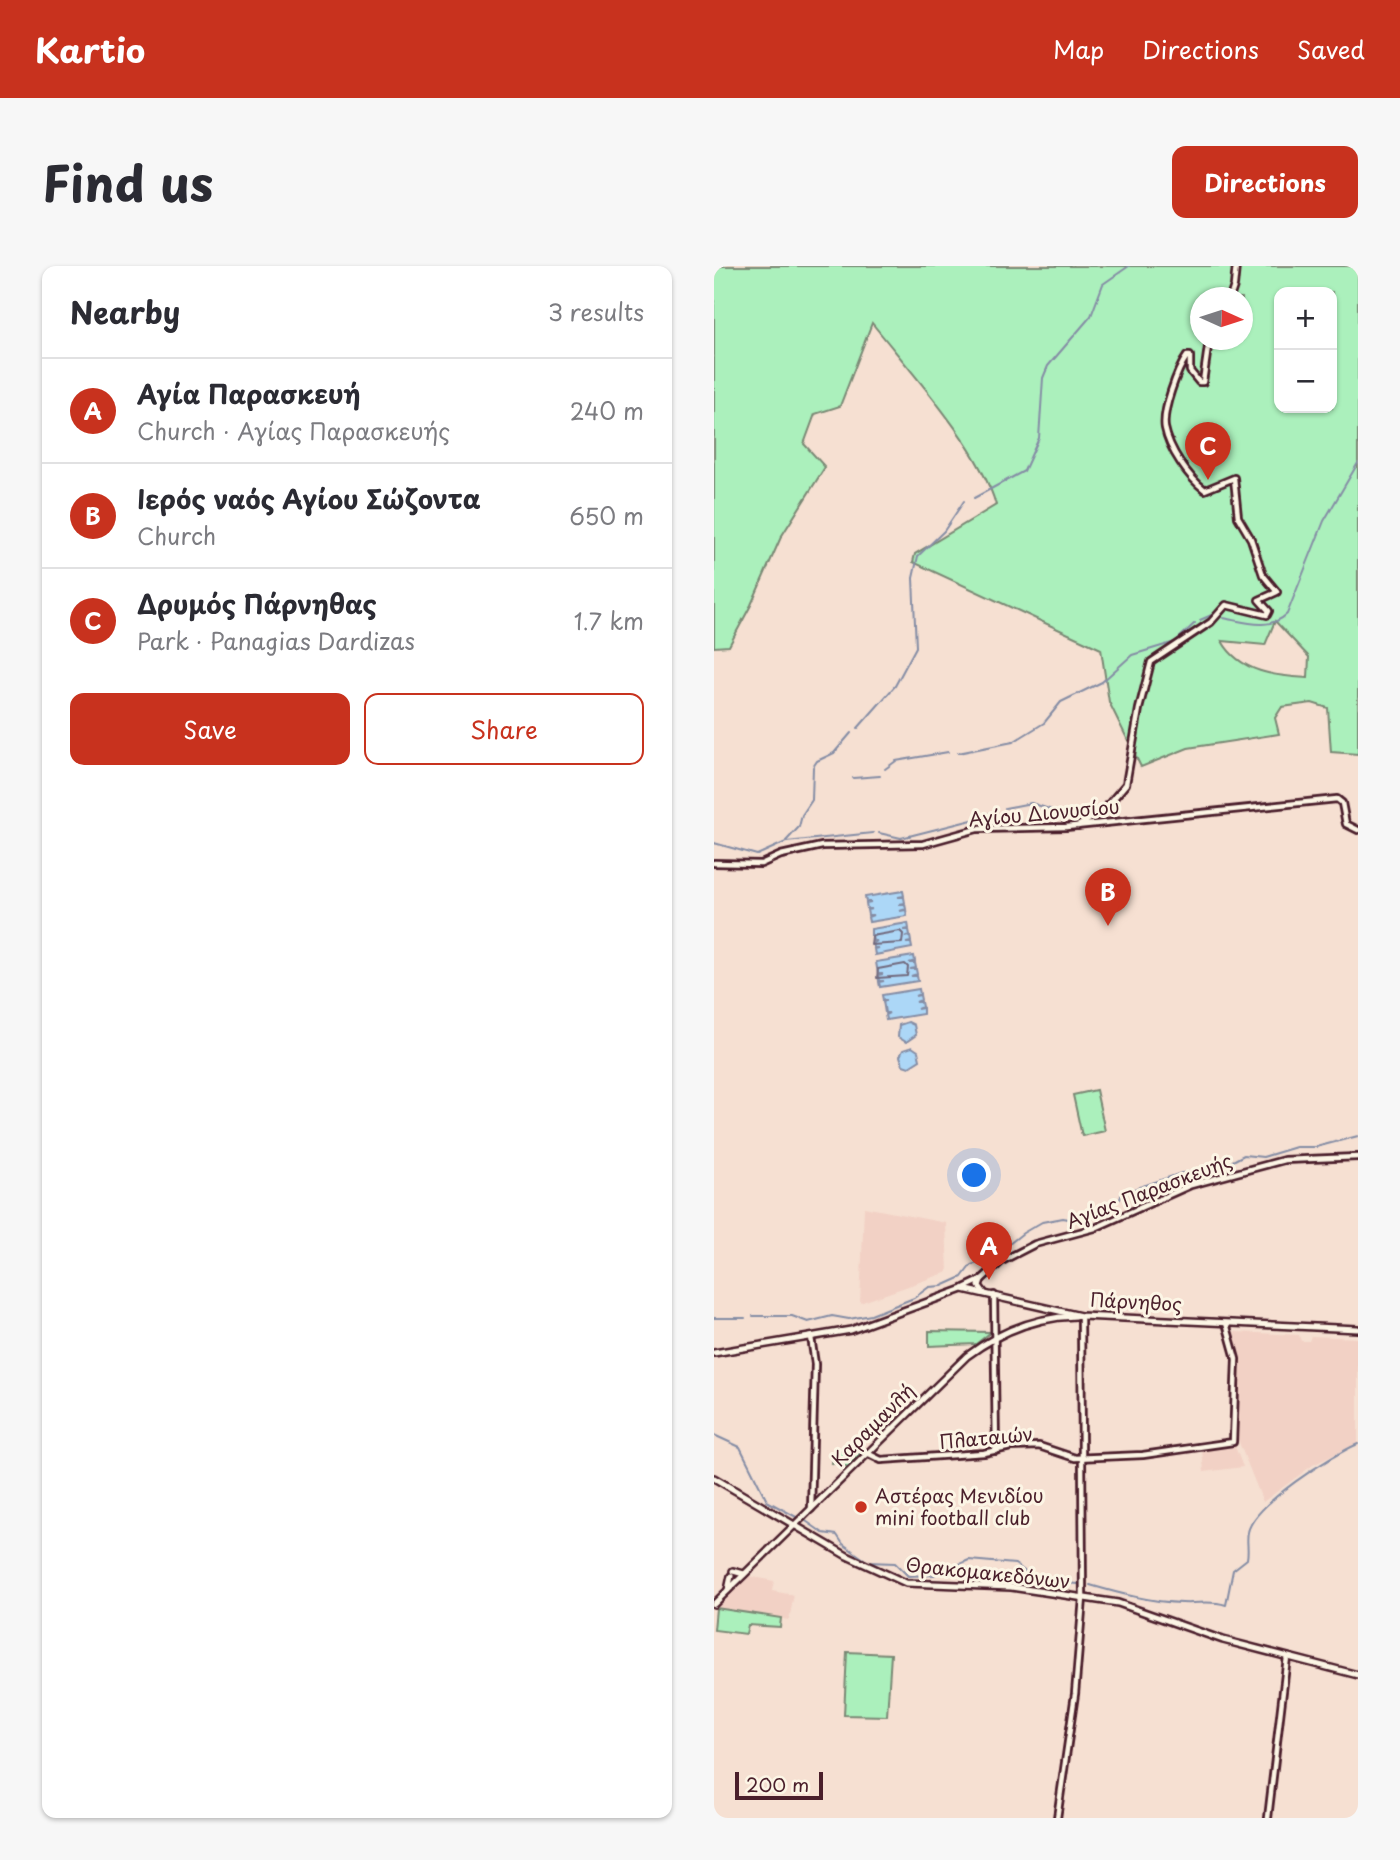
<!DOCTYPE html>
<meta charset="utf-8">
<style>
:root{--surface:#fff;--page:#f7f7f7;--text:#2b2b33;--muted:#7c7c81;--line:#e1e1e2;--accent:#c8321e}
body{margin:0;font-family:"Playpen Sans",sans-serif;background:var(--page);color:var(--text)}
.controls{position:absolute;right:21px;top:21px;display:grid;overflow:hidden;border-radius:14px;box-shadow:0 2px 5px #0004}
.controls button{width:63px;height:63px;display:grid;place-items:center;padding:0;border:0;border-bottom:2px solid var(--line);background:var(--surface);color:var(--text);font:35px sans-serif}
.compass{position:absolute;left:476px;top:21px;width:63px;height:63px;border-radius:50%;background:var(--surface);box-shadow:0 2px 5px #0004;rotate:93deg}
.scale{position:absolute;left:21px;bottom:18px;width:88px;box-sizing:border-box;padding-left:7px;border:4px solid #4a1f2b;border-top:0;font-size:19px;line-height:24px;white-space:nowrap;color:#4a1f2b;-webkit-text-stroke:5px #fcf5e5;paint-order:stroke}
.you{position:absolute;left:261px;top:910px;width:24px;height:24px;margin:-18px;border:5px solid #fff;border-radius:50%;background:#1a73e8;box-shadow:0 0 0 10px #1a73e833}
.badge{display:grid;place-items:center;width:46px;height:46px;border-radius:50%;background:var(--accent);color:#fff;font-size:23px;font-weight:700}
.pin{position:absolute;translate:-50% -58px;filter:drop-shadow(0 2px 4px #0008)}
.pin::after{content:'';position:absolute;top:37px;width:24px;height:21px;background:inherit;clip-path:polygon(0 0,100% 0,50% 100%)}
.list{margin:0;padding:0;list-style:none}
h2{display:flex;justify-content:space-between;align-items:center;height:91px;margin:0;padding:0 28px;font-size:30px}
h2 small{font-size:23px;font-weight:400;color:var(--muted)}
.list li{display:grid;grid-template-columns:46px 1fr auto;gap:21px;align-items:center;box-sizing:border-box;height:105px;padding:0 28px;border-top:2px solid var(--line)}
.list b{display:block;font-size:26px;white-space:nowrap}
.list p{margin:0;font-size:23px;white-space:nowrap;color:var(--muted)}
.list em{font-size:23px;font-style:normal;color:var(--muted)}
.actions{display:flex;gap:14px;padding:21px 28px}
.actions a{flex:1;padding:16px 0;border:2px solid var(--accent);border-radius:14px;text-align:center;font-size:24px;color:var(--accent)}
.actions .main{background:var(--accent);color:#fff}
.map{position:relative;flex:none;width:644px;height:1552px;overflow:hidden;border-radius:14px}
header{display:flex;align-items:center;gap:42px;box-sizing:border-box;height:98px;padding:0 35px;background:var(--accent);color:#fff}
header strong{font-size:33px}
nav{display:flex;gap:38px;margin-inline-start:auto;font-size:24px}
.intro{display:flex;align-items:center;justify-content:space-between;box-sizing:border-box;height:168px;padding:0 42px}
h1{margin:0;font-size:49px}
.button{padding:18px 32px;border-radius:14px;background:var(--accent);color:#fff;font-size:24px;font-weight:700}
main{display:flex;gap:42px;padding:0 42px}
aside{flex:1;background:var(--surface);border-radius:14px;box-shadow:0 2px 5px #0004}
.map>svg:first-child{display:block}
.built{fill:#f2d1c5}
.green{fill:#abf0bc;stroke:#7a8874;stroke-width:2;fill-rule:evenodd}
.water{fill:#acd7f7;stroke:#858da5;stroke-width:2}
.lines{fill:none;stroke-linecap:round;stroke-linejoin:round}
.shore{stroke:#71697d;stroke-width:2}
.stream{stroke:#858da5;stroke-width:2}
.tertiary-casing{stroke:#4a1f2b;stroke-width:10}
.secondary-casing{stroke:#4a1f2b;stroke-width:10}
.tertiary{stroke:#fcf5e5;stroke-width:4.5}
.secondary{stroke:#fcf5e5;stroke-width:5}
.poi-dot{fill:#c8321e;stroke:#fcf5e5;stroke-width:2.5}
.labels{text-anchor:middle;stroke-width:6;stroke-linejoin:round;paint-order:stroke}
.street-label{font-size:19px;fill:#4a1f2b;stroke:#fcf5e5}
.poi-label{font-size:19px;fill:#4a1f2b;stroke:#fcf5e5;text-anchor:start}
</style>
<header>
<strong>Kartio</strong>
<nav><a>Map</a><a>Directions</a><a>Saved</a></nav>
</header>
<div class="intro"><h1>Find us</h1><a class="button">Directions</a></div>
<main>
<aside>
<h2>Nearby<small>3 results</small></h2>
<ul class="list">
<li><span class="badge">A</span><div><b>Αγία Παρασκευή</b><p>Church · Αγίας Παρασκευής</p></div><em>240 m</em></li>
<li><span class="badge">B</span><div><b>Ιερός ναός Αγίου Σώζοντα</b><p>Church</p></div><em>650 m</em></li>
<li><span class="badge">C</span><div><b>Δρυμός Πάρνηθας</b><p>Park · Panagias Dardizas</p></div><em>1.7 km</em></li>
</ul>
<div class="actions"><a class="main">Save</a><a>Share</a></div>
</aside>
<div class="map">
<svg width="644" height="1552" viewBox="0 0 644 1552">
<rect width="100%" height="100%" fill="#f6e0d2"/>
<filter id="ink" filterUnits="userSpaceOnUse"><feTurbulence type="fractalNoise" baseFrequency=".0143" numOctaves="2"/><feDisplacementMap in="SourceGraphic" scale="14" xChannelSelector="R" yChannelSelector="G"/><feConvolveMatrix kernelMatrix="1 2 1 2 8 2 1 2 1" color-interpolation-filters="sRGB"/></filter>
<g filter="url(#ink)">
<g class="built">
<path d="M 150,941 L 232,957 L 234,1006 L 146,1037 Z"/>
<path d="M 520,1066 L 585,1069 L 587,1075 L 595,1075 L 597,1070 L 644,1072 L 644,1177 L 599,1199 L 549,1236 L 522,1169 L 525,1093 Z"/>
<path d="M 520,1178 L 529,1201 L 490,1206 L 488,1183 Z"/>
<path d="M 34,1310 L 60,1315 L 58,1325 L 80,1329 L 75,1354 L 2,1342 Z"/>
</g>
<g class="green">
<path d="M 0,0 L 644,0 L 644,488 L 617,486 L 614,442 L 598,437 L 568,441 L 561,452 L 565,468 L 474,482 L 427,501 L 395,436 L 387,383 L 199,296 L 201,288 L 282,239 C 265,180 197,106 158,57 L 126,140 L 101,148 L 90,178 L 111,201 L 67,271 L 37,339 L 15,380 L 0,381 ZM 565,26 L 618,26 L 618,142 L 565,142 ZM 486,32 L 528,32 L 528,74 L 486,74 ZM 561,355 L 595,391 L 594,412 C 562,410 526,407 508,375 L 551,379 Z"/>
<path d="M 382,824 L 391,865 L 368,870 L 359,829 Z"/>
<path d="M 215,1065 L 277,1066 L 262,1078 L 215,1080 Z"/>
<path d="M 121,1184 L 144,1185 L 146,1188 L 134,1201 L 118,1197 Z"/>
<path d="M 2,1342 L 67,1352 L 66,1361 L 34,1359 L 32,1368 L 0,1364 Z"/>
<path d="M 133,1386 L 177,1388 L 173,1450 L 130,1449 Z"/>
</g>
<g class="water">
<path d="M 189,625 L 190,630 L 184,631 L 190,631 L 191,637 L 185,638 L 191,638 L 192,643 L 186,645 L 192,644 L 193,650 L 155,656 L 154,651 L 159,649 L 154,649 L 153,644 L 158,643 L 153,643 L 152,637 L 157,636 L 152,636 L 151,631 Z"/>
<path d="M 194,657 L 195,663 L 190,664 L 195,664 L 196,669 L 191,671 L 196,670 L 197,676 L 192,677 L 197,677 L 198,682 L 161,689 L 160,683 L 164,682 L 160,682 L 159,677 L 163,675 L 159,675 L 158,670 L 162,669 L 157,669 L 157,663 Z"/>
<path d="M 200,690 L 201,695 L 195,697 L 201,697 L 202,702 L 196,703 L 202,703 L 203,708 L 197,710 L 203,710 L 204,715 L 166,721 L 165,716 L 170,715 L 165,715 L 164,709 L 169,708 L 164,708 L 162,696 Z"/>
<path d="M 205,723 L 206,728 L 201,730 L 206,729 L 207,734 L 202,736 L 207,736 L 208,741 L 203,743 L 209,742 L 209,748 L 172,754 L 171,749 L 175,747 L 171,747 L 169,735 L 173,734 L 169,734 L 168,729 Z"/>
<path d="M 194,756 L 200,759 L 202,769 L 192,776 L 184,771 L 185,759 Z"/>
<path d="M 198,781 L 204,785 L 206,794 L 195,801 L 189,799 L 186,790 L 189,784 Z"/>
</g>
<g class="lines">
<g class="shore">
<path d="M 186,665 L 189,668 L 188,677 L 157,679 L 158,670 Z"/>
<path d="M 191,698 L 194,701 L 193,710 L 163,712 L 164,703 Z"/>
</g>
<g class="stream">
<path d="M 260,232 L 310,205 L 325,172 L 329,112 L 334,100 L 377,50 L 389,18 L 415,0"/>
<path d="M 509,352 C 531,356 556,365 573,348 L 610,255 L 644,197"/>
<path d="M 486,354 L 500,348"/>
<path d="M 144,462 L 181,420 L 202,381 L 199,312 L 204,290 L 230,265 L 250,235"/>
<path d="M 244,487 L 299,476 L 330,457 L 347,436 L 388,416 L 418,389 L 461,376 L 481,357"/>
<path d="M 171,503 L 182,495 L 234,486"/>
<path d="M 139,512 L 166,510"/>
<path d="M 291,542 L 317,537 L 350,548"/>
<path d="M 264,553 L 283,544"/>
<path d="M 165,567 L 187,572 L 258,554"/>
<path d="M 72,575 L 85,561 L 88,549 L 98,534 L 99,501 L 103,495 L 120,487 L 137,467"/>
<path d="M 0,577 L 43,589 L 72,576 L 159,567"/>
<path d="M 39,1050 L 78,1050 L 94,1056 L 118,1050 L 135,1053 L 157,1049 L 200,1032 L 215,1021 L 228,1020 L 248,1011 L 257,999 L 275,994 L 309,967 L 328,956 L 349,952 L 366,955 L 397,935 L 406,933 L 408,927 L 468,907 L 502,904 L 530,889 L 549,891 L 582,881 L 602,881 L 644,870"/>
<path d="M 0,1052 L 31,1052"/>
<path d="M 0,1169 L 26,1181 L 53,1235 L 84,1252"/>
<path d="M 89,1253 L 109,1267 L 123,1269 L 129,1278 L 154,1296 L 181,1297 L 194,1310 L 220,1309 L 255,1294 L 301,1298 L 325,1316 L 366,1318"/>
<path d="M 376,1319 C 407,1328 437,1336 468,1337 C 485,1338 496,1334 512,1339 L 519,1304 L 533,1293 C 535,1284 532,1274 534,1266 C 540,1238 618,1189 644,1178"/>
</g>
<g class="tertiary-casing">
<g id="tertiary">
<path d="M 516,32 L 520,20 L 522,0"/>
<path d="M 364,560 L 389,545 L 412,518 L 425,443 L 437,396 L 497,356 L 512,339 L 553,349 L 555,345 L 545,334 L 563,326 L 549,309 L 537,273 L 524,251 L 520,212 L 491,224 C 474,211 455,183 451,162 C 448,145 463,104 473,90 L 476,90 L 476,105 L 485,116 L 489,116 L 495,74"/>
<path d="M 0,597 L 47,598 L 67,589 L 108,580 L 209,578 L 263,563 L 352,561 L 623,533 L 628,537 L 632,558 L 644,564"/>
<path d="M 250,1022 L 267,1014 L 288,995 L 321,978 L 381,962 L 477,919 L 570,894 L 644,891"/>
<path d="M 280,1029 L 282,1185"/>
<path d="M 153,1187 L 167,1194 L 270,1187 L 297,1181 L 325,1180 L 361,1192 L 429,1189 L 519,1176 L 522,1093 L 512,1057"/>
<path d="M 97,1243 L 101,1098 L 97,1071"/>
<path d="M 343,1552 L 361,1428 L 369,1332 L 367,1050"/>
<path d="M 554,1552 L 573,1391"/>
</g>
</g>
<g class="secondary-casing">
<g id="secondary">
<path d="M 267,1014 L 265,1020 L 270,1027"/>
<path d="M 0,1087 L 137,1064 L 249,1023 L 367,1050 L 644,1063"/>
<path d="M 0,1212 L 133,1290 L 192,1317 L 297,1321 L 404,1337 L 509,1374 L 644,1409"/>
<path d="M 19,1305 L 30,1308"/>
<path d="M 14,1324 L 17,1310"/>
<path d="M 0,1338 L 253,1090 C 285,1066 321,1051 362,1050"/>
</g>
</g>
<use href="#tertiary" class="tertiary"/>
<use href="#secondary" class="secondary"/>
</g>
</g>
<circle class="poi-dot" cx="147" cy="1241" r="7"/>
<g class="labels">
<g class="street-label">
<text transform="translate(330 547) rotate(-5)" y="7">Αγίου Διονυσίου</text>
<text transform="translate(435 925) rotate(-21)" y="7">Αγίας Παρασκευής</text>
<text transform="translate(422 1036) rotate(3)" y="7">Πάρνηθος</text>
<text transform="translate(159 1159) rotate(-45)" y="7">Καραμανλή</text>
<text transform="translate(272 1172) rotate(-5)" y="7">Πλαταιών</text>
<text transform="translate(274 1307) rotate(6)" y="7">Θρακομακεδόνων</text>
</g>
<g class="poi-label">
<text x="161" y="1237">Αστέρας Μενιδίου<tspan x="161" dy="22">mini football club</tspan></text>
</g>
</g>
</svg>
<div class="controls">
<button>+</button>
<button>−</button>
</div>
<svg class="compass" viewBox="-18 -18 36 36"><path d="M0-13l5 13h-10z" fill="#e53935"/><path d="M0 13l5-13h-10z" fill="#7c7c81"/></svg>
<div class="scale">200 m</div>
<div class="you"></div>
<div class="pin badge" style="left:275px;top:1014px">A</div>
<div class="pin badge" style="left:394px;top:660px">B</div>
<div class="pin badge" style="left:494px;top:214px">C</div>
</div>
</main>
